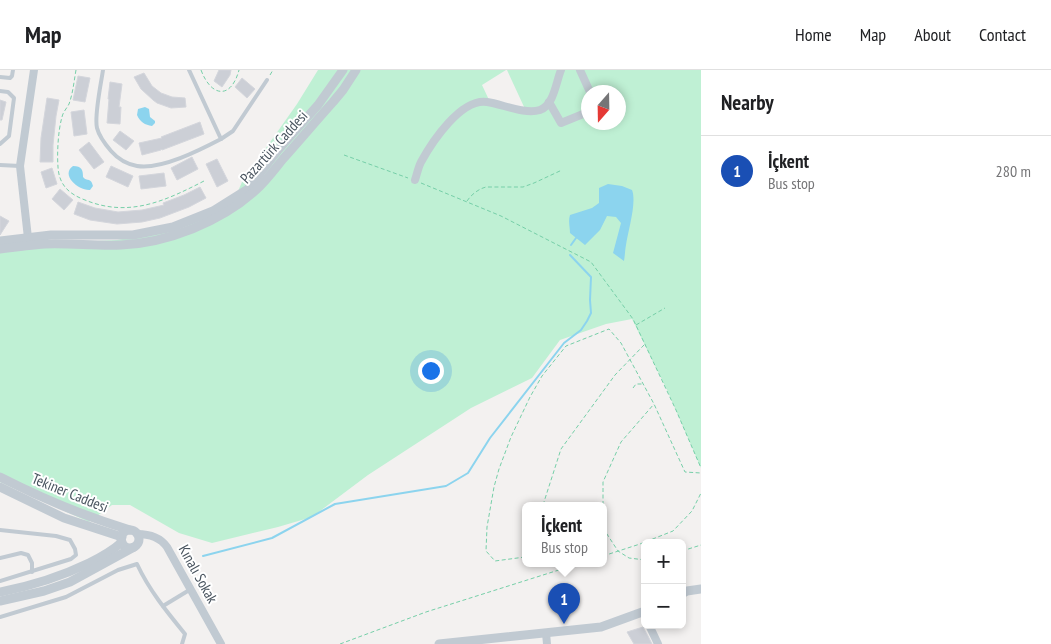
<!DOCTYPE html>
<meta charset="utf-8">
<style>
:root{--surface:#fff;--page:#f6f6f6;--text:#202124;--muted:#757577;--line:#e0e0e0;--accent:#7c3aed}
body{margin:0;font-family:"PT Sans Narrow",sans-serif;background:var(--page);color:var(--text)}
.controls{position:absolute;right:15px;bottom:15px;display:grid;overflow:hidden;border-radius:8px;box-shadow:0 2px 8px #0003}
.controls button{width:45px;height:45px;display:grid;place-items:center;padding:0;border:0;border-bottom:1px solid var(--line);background:var(--surface);color:var(--text);font:25px sans-serif}
.compass{position:absolute;left:581px;top:15px;width:45px;height:45px;border-radius:50%;background:var(--surface);box-shadow:0 2px 8px #0003;rotate:200deg}
.you{position:absolute;left:430px;top:300px;width:18px;height:18px;margin:-12px;border:4px solid #fff;border-radius:50%;background:#1a73e8;box-shadow:0 0 0 8px #1a73e833}
.badge{display:grid;place-items:center;width:32px;height:32px;border-radius:50%;background:var(--accent);color:#fff;font-size:16px;font-weight:700}
.pin{position:absolute;translate:-50% -41px;filter:drop-shadow(0 1px 2px #0008)}
.pin::after{content:'';position:absolute;top:26px;width:18px;height:15px;background:inherit;clip-path:polygon(0 0,100% 0,50% 100%)}
.popup{position:absolute;left:522px;top:432px;width:85px;height:65px;box-sizing:border-box;display:grid;place-content:center;border-radius:8px;background:var(--surface);filter:drop-shadow(0 1px 4px #0005);font-size:16px;white-space:nowrap;color:var(--muted)}
.popup b{font-size:19px;color:var(--text)}
.popup::after{content:'';position:absolute;left:50%;top:100%;margin-left:-10px;border:10px solid transparent;border-top-color:var(--surface)}
.list{margin:0;padding:0;list-style:none}
h2{display:flex;justify-content:space-between;align-items:center;height:65px;margin:0;padding:0 20px;font-size:21px}
h2 small{font-size:16px;font-weight:400;color:var(--muted)}
.list li{display:grid;grid-template-columns:32px 1fr auto;gap:15px;align-items:center;box-sizing:border-box;height:70px;padding:0 20px;border-top:1px solid var(--line)}
.list b{display:block;font-size:19px;white-space:nowrap}
.list p{margin:0;font-size:16px;white-space:nowrap;color:var(--muted)}
.list em{font-size:16px;font-style:normal;color:var(--muted)}
.map{position:relative;flex:none;width:701px;height:574px;overflow:hidden}
header{display:flex;align-items:center;gap:30px;box-sizing:border-box;height:70px;padding:0 25px;background:var(--surface);border-bottom:1px solid var(--line)}
header strong{font-size:24px}
nav{display:flex;gap:28px;margin-inline-start:auto;font-size:18px}
main{display:flex}
aside{flex:1;background:var(--surface)}
.map>svg:first-child{display:block}
.green{fill:#bff0d4;fill-rule:evenodd}
.water{fill:#8cd4ee}
.lines{fill:none;stroke-linecap:round;stroke-linejoin:round}
.stream{stroke:#8cd4ee;stroke-width:2}
.building{fill:#cccfd6;stroke:#d4d6dc}
.path{stroke:#76cfa8;stroke-width:1;stroke-dasharray:4 2.5;stroke-linecap:butt}
.service{stroke:#c1cad2;stroke-width:4}
.minor{stroke:#c1cad2;stroke-width:8}
.tertiary{stroke:#c1cad2;stroke-width:9}
.labels{text-anchor:middle;stroke-width:4;stroke-linejoin:round;paint-order:stroke}
.street-label{font-size:15px;fill:#48535e;stroke:#fff}
</style>
<header>
<strong>Map</strong>
<nav><a>Home</a><a>Map</a><a>About</a><a>Contact</a></nav>
</header>
<main>
<div class="map">
<svg width="701" height="574" viewBox="0 0 701 574">
<rect width="100%" height="100%" fill="#f3f1f0"/>
<path class="green" d="M 318,0 L 506,0 L 482,15 L 490,32 L 525,39 L 507,0 L 701,0 L 701,398 L 668,322 L 632,249 L 606,254 L 560,270 L 532,308 L 471,338 L 368,405 L 312,447 L 278,457 L 212,473 L 179,463 L 130,435 L 112,435 L 89,452 L 0,412 L 0,181 L 38,174 L 117,170 L 184,158 L 235,128 L 242,112 L 297,34 ZM 588,22 L 618,22 L 618,52 L 588,52 Z"/>
<g class="water">
<path d="M 145,37 L 149,39 L 150,47 L 155,51 L 155,53 L 152,56 C 145,55 140,52 137,45 L 138,39 Z"/>
<path d="M 73,96 C 82,96 83,100 83,107 C 87,112 91,107 93,116 L 90,120 C 79,121 60,105 73,96 Z"/>
<path d="M 608,114 L 622,116 L 632,120 C 637,132 628,161 626,175 C 625,180 625,185 624,191 L 613,183 L 621,153 L 616,147 L 607,146 L 600,160 L 585,175 L 570,163 C 570,157 568,151 570,145 L 592,138 L 599,133 L 599,118 Z"/>
</g>
<g class="lines">
<g class="stream">
<path d="M 571,175 L 576,168"/>
<path d="M 203,486 L 272,468 L 335,434 L 446,416 L 468,403 L 490,368 L 564,273 L 581,260 L 587,251 L 591,243 L 590,230 L 591,207 L 570,185"/>
</g>
</g>
<g class="building">
<path d="M 219,0 L 231,0 L 230,5 L 222,17 L 214,11 Z"/>
<path d="M 144,3 L 152,16 L 161,23 L 172,27 L 185,28 L 186,37 L 171,38 L 157,33 L 153,30 L 141,19 L 134,7 Z"/>
<path d="M 78,6 L 90,8 L 85,32 L 73,30 Z"/>
<path d="M 242,8 L 255,19 L 247,28 L 235,17 Z"/>
<path d="M 110,12 L 122,14 L 119,37 L 121,37 L 120,54 L 107,53 L 109,29 L 108,29 Z"/>
<path d="M 47,28 L 59,30 L 56,46 L 53,75 L 53,92 L 40,92 L 41,68 Z"/>
<path d="M 0,30 L 6,32 L 2,50 L 0,50 Z"/>
<path d="M 84,40 L 87,64 L 74,66 L 71,42 Z"/>
<path d="M 200,52 L 204,64 L 162,80 L 161,79 L 161,80 L 142,85 L 139,73 L 162,68 L 161,67 Z"/>
<path d="M 120,61 L 134,71 L 126,80 L 113,70 Z"/>
<path d="M 89,72 L 104,92 L 94,99 L 79,80 Z"/>
<path d="M 192,87 L 198,99 L 177,110 L 171,98 Z"/>
<path d="M 217,89 L 228,111 L 217,117 L 206,94 Z"/>
<path d="M 111,96 L 133,106 L 128,117 L 106,107 Z"/>
<path d="M 52,98 L 57,114 L 46,118 L 41,102 Z"/>
<path d="M 164,103 L 166,116 L 141,119 L 139,106 Z"/>
<path d="M 200,117 L 206,128 L 189,137 L 160,148 L 142,152 L 117,154 L 90,150 L 74,144 L 78,132 L 95,138 L 118,142 L 142,140 L 164,135 L 163,133 L 184,125 Z"/>
<path d="M 60,119 L 73,130 L 64,140 L 52,129 Z"/>
<path d="M 0,146 L 9,151 L 0,165 Z"/>
<path d="M 643,557 L 649,568 L 652,574 L 634,574 L 627,562 Z"/>
</g>
<g class="lines">
<g class="path">
<path d="M 76,0 C 74,11 73,23 69,34 C 67,38 63,42 62,47 C 58,61 57,83 58,97 C 59,115 69,124 85,130 C 129,148 165,131 204,111"/>
<path d="M 201,0 C 211,27 231,30 239,0"/>
<path d="M 270,5 L 273,0"/>
<path d="M 344,85 L 408,108"/>
<path d="M 421,113 L 501,146 L 591,192 L 633,249 L 676,340 L 701,398"/>
<path d="M 467,131 C 471,125 478,119 486,117 L 523,117 L 534,113 L 562,100"/>
<path d="M 636,255 L 665,238"/>
<path d="M 633,318 L 636,314 L 643,314"/>
<path d="M 543,435 L 561,379 L 615,305 L 644,275"/>
<path d="M 603,435 L 603,412 L 621,372 L 654,334"/>
<path d="M 603,458 L 618,481 L 629,488 L 645,490"/>
<path d="M 682,481 L 701,475"/>
<path d="M 603,486 L 640,474 L 673,461 L 692,441 L 701,423"/>
<path d="M 525,487 L 495,491 L 486,481 L 487,457 L 494,417 L 499,399 L 511,367 L 530,327 L 542,306 L 566,276 L 609,259 L 621,273 L 654,334 L 685,402 L 701,403"/>
<path d="M 340,574 L 426,542 L 581,493"/>
</g>
<g class="service">
<path d="M 103,0 C 101,14 94,46 97,58 C 99,66 105,74 111,81 C 118,89 126,94 137,96 C 161,100 200,80 221,69 L 189,0"/>
<path d="M 0,7 L 10,8 L 12,6 L 13,0"/>
<path d="M 0,21 L 8,22 L 14,28 L 9,66 L 0,74"/>
<path d="M 221,69 L 233,61 L 267,10"/>
<path d="M 0,95 L 20,96"/>
<path d="M 0,460 L 56,466 L 70,470 L 75,479 L 76,485 L 71,489 L 0,511"/>
<path d="M 0,488 L 21,483 L 28,485 L 32,493 L 32,502"/>
<path d="M 163,536 L 191,519"/>
<path d="M 0,547 L 66,527 L 118,500 L 137,494 C 149,520 167,542 185,564 L 182,574"/>
</g>
<g class="minor">
<path d="M 580,0 L 590,22"/>
<path d="M 549,32 L 561,53 L 588,42"/>
<path d="M 415,110 C 417,104 418,98 421,92 C 432,72 461,28 487,32 C 502,34 525,45 540,40 C 554,35 556,12 561,0"/>
<path d="M 28,168 L 20,96 L 34,0"/>
<path d="M 137,464 C 149,464 160,467 167,477 L 221,574"/>
<path d="M 649,555 L 658,574"/>
<path d="M 546,563 L 547,574"/>
</g>
<g class="tertiary">
<path d="M 0,171 L 51,165 L 133,165 L 173,157 L 213,141 L 248,119 L 278,80 L 318,35 L 343,0"/>
<path d="M 0,179 C 15,177 30,175 45,174 C 70,173 96,176 121,175 C 167,173 221,152 256,120 C 266,111 274,100 283,89 C 300,70 316,51 333,32 L 343,20 L 356,0"/>
<path d="M 0,407 C 43,429 84,446 130,460"/>
<path d="M 0,417 L 64,448 L 122,467"/>
<circle cx="130" cy="469" r="9"/>
<path d="M 0,522 C 31,516 60,507 89,493 C 101,487 112,481 122,472"/>
<path d="M 682,524 L 687,521 L 701,519"/>
<path d="M 0,531 L 44,521 L 70,512 L 134,477"/>
<path d="M 439,574 L 601,557 L 645,541"/>
</g>
</g>
<g class="labels">
<g class="street-label">
<text transform="translate(274 77) rotate(-48)" y="5">Pazartürk Caddesi</text>
<text transform="translate(70 423) rotate(22)" y="5">Tekiner Caddesi</text>
<text transform="translate(198 504) rotate(61)" y="5">Kınalı Sokak</text>
</g>
</g>
</svg>
<div class="controls">
<button>+</button>
<button>−</button>
</div>
<svg class="compass" viewBox="-18 -18 36 36"><path d="M0-13l5 13h-10z" fill="#e53935"/><path d="M0 13l5-13h-10z" fill="#757577"/></svg>
<div class="you"></div>
<div class="pin badge" style="left:564px;top:554px;background:#1a4fb4">1</div>
<div class="popup"><b>İçkent</b>Bus stop</div>
</div>
<aside>
<h2>Nearby<small></small></h2>
<ul class="list">
<li><span class="badge" style="background:#1a4fb4">1</span><div><b>İçkent</b><p>Bus stop</p></div><em>280 m</em></li>
</ul>
</aside>
</main>
